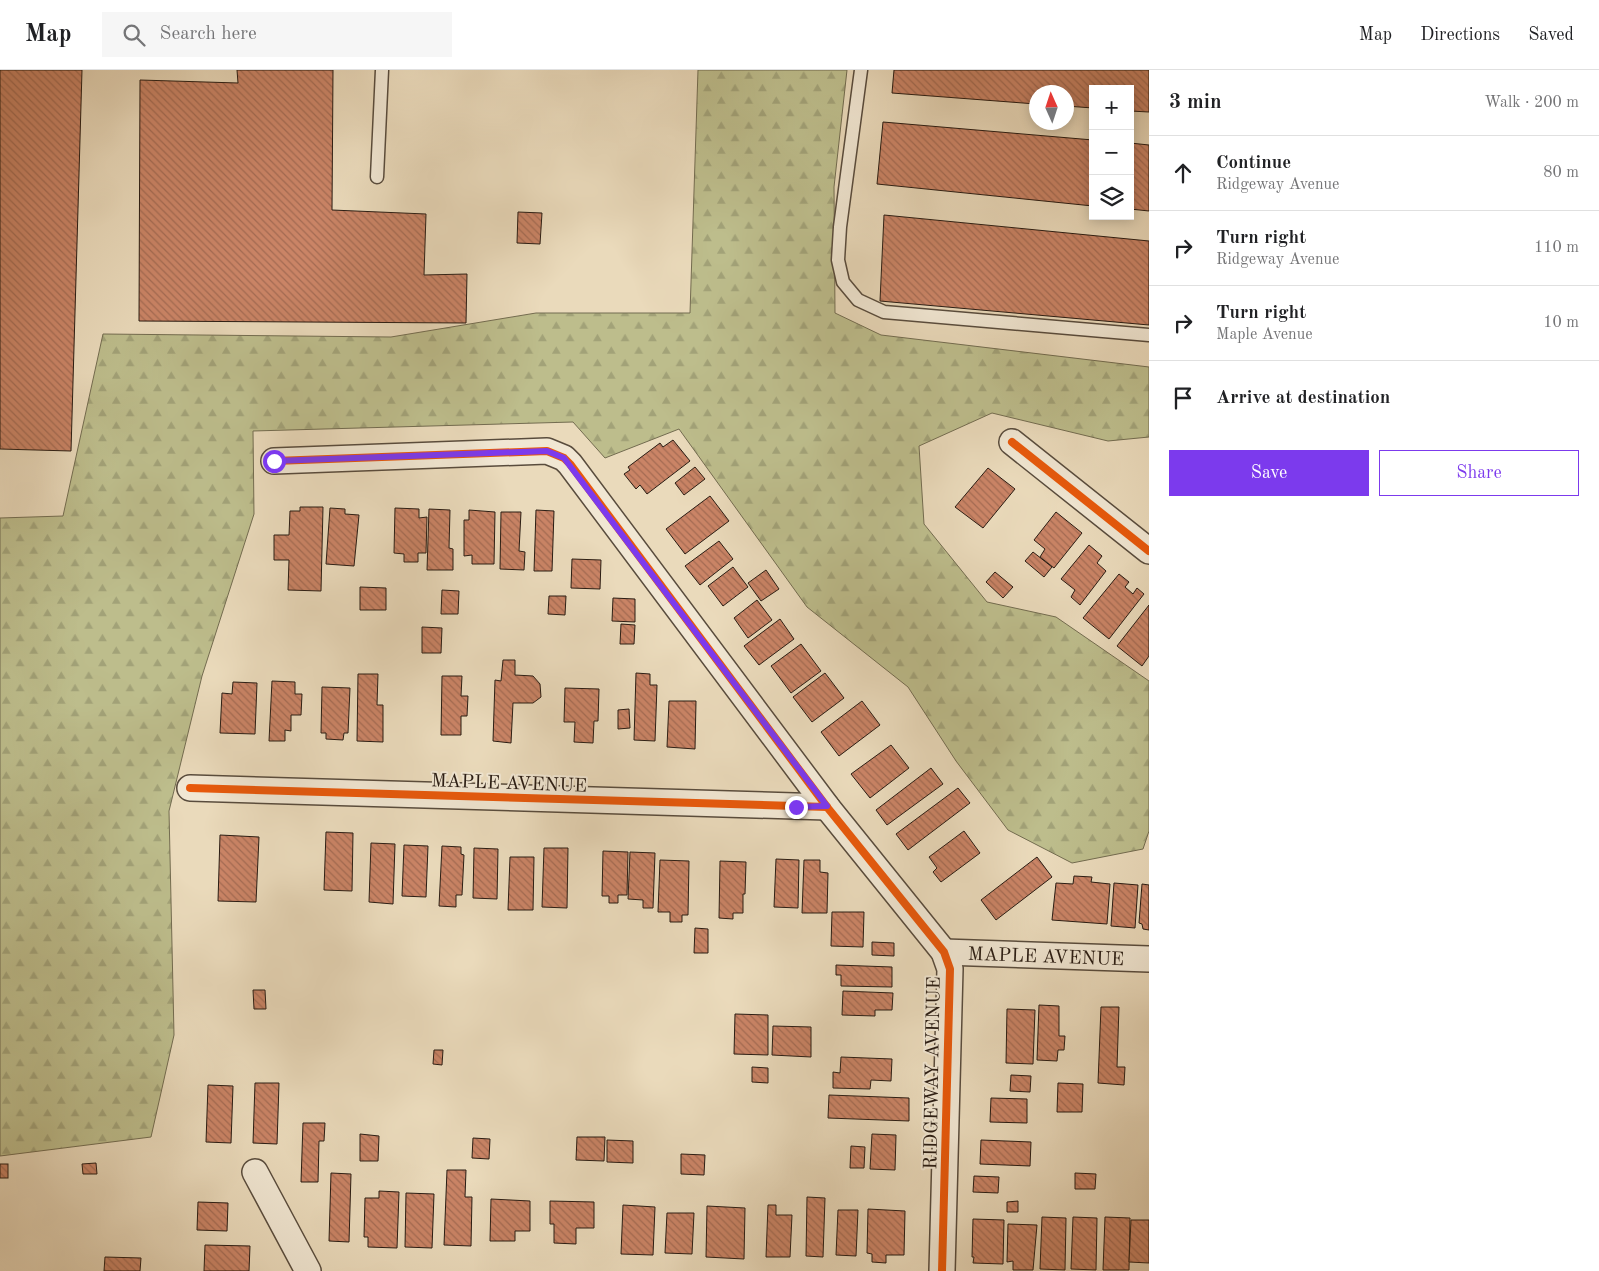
<!DOCTYPE html>
<meta charset="utf-8">
<style>
:root{--surface:#fff;--page:#f6f6f6;--text:#202124;--muted:#757577;--line:#e0e0e0;--accent:#7c3aed}
body{margin:0;font-family:"Old Standard TT",serif;background:var(--page);color:var(--text)}
.controls{position:absolute;right:15px;top:15px;display:grid;overflow:hidden;border-radius:0px;box-shadow:0 2px 12px #0003}
.controls button{width:45px;height:45px;display:grid;place-items:center;padding:0;border:0;border-bottom:1px solid var(--line);background:var(--surface);color:var(--text);font:25px sans-serif}
.compass{position:absolute;left:1029px;top:15px;width:45px;height:45px;border-radius:50%;background:var(--surface);box-shadow:0 2px 12px #0003;rotate:357deg}
.stop{position:absolute;width:15px;height:15px;margin:-11px;border:4px solid #7c3aed;border-radius:50%;background:#fff}
.stop.end{background:#7c3aed;border-color:#fff;box-shadow:0 1px 5px #0008}
.list{margin:0;padding:0;list-style:none}
h2{display:flex;justify-content:space-between;align-items:center;height:65px;margin:0;padding:0 20px;font-size:21px}
h2 small{font-size:16px;font-weight:400;color:var(--muted)}
.list li{display:grid;grid-template-columns:32px 1fr auto;gap:15px;align-items:center;box-sizing:border-box;height:75px;padding:0 20px;border-top:1px solid var(--line)}
.list b{display:block;font-size:19px;white-space:nowrap}
.list p{margin:0;font-size:16px;white-space:nowrap;color:var(--muted)}
.list em{font-size:16px;font-style:normal;color:var(--muted)}
.actions{display:flex;gap:10px;padding:15px 20px}
.actions a{flex:1;padding:11px 0;border:1px solid var(--accent);border-radius:0px;text-align:center;font-size:18px;color:var(--accent)}
.actions .main{background:var(--accent);color:#fff}
.icon{flex:none;width:28px;height:28px;fill:none;stroke:currentColor;stroke-width:2;stroke-linecap:round;stroke-linejoin:round}
.map{position:relative;flex:none;width:1149px;height:1201px;overflow:hidden}
header{display:flex;align-items:center;gap:30px;box-sizing:border-box;height:70px;padding:0 25px;background:var(--surface);border-bottom:1px solid var(--line)}
header strong{font-size:24px}
nav{display:flex;gap:28px;margin-inline-start:auto;font-size:18px}
.search{width:350px;height:45px;background:var(--page);display:flex;align-items:center;gap:12px;box-sizing:border-box;padding:0 18px;border-radius:0px;color:var(--muted);font-size:19px}
main{display:flex}
aside{flex:1;background:var(--surface)}
.map>svg:first-child{display:block}
.forest{fill:url(#forest-firs);stroke:#736c50}
.building{fill:url(#building-back-hatch);stroke:#291c13}
.lines{fill:none;stroke-linecap:round;stroke-linejoin:round}
.lane-casing{stroke:#594c3d;stroke-width:15}
.street-casing{stroke:#594c3d;stroke-width:28}
.lane{stroke:#f1e7d3;stroke-width:12}
.street{stroke:#f1e7d3;stroke-width:25}
.cycleway-casing{stroke:#f1e7d3;stroke-width:11}
.cycleway{stroke:#e8590c;stroke-width:8}
.route{stroke:#7c3aed;stroke-width:6}
.labels{text-anchor:middle;stroke-width:4;stroke-linejoin:round;paint-order:stroke}
.street-label{font-size:19px;fill:#291c13;stroke:#f1e7d3}
</style>
<header>
<strong>Map</strong>
<div class="search"><svg class="icon" aria-label="search" viewBox="0 0 24 24"><circle cx="10" cy="10" r="6"/><path d="M15 15l6 6"/></svg>Search here</div>
<nav><a>Map</a><a>Directions</a><a>Saved</a></nav>
</header>
<main>
<div class="map">
<svg width="1149" height="1201" viewBox="0 0 1149 1201">
<defs>
<pattern id="forest-firs" width="22" height="20" patternUnits="userSpaceOnUse" patternTransform="scale(1.25)"><rect width="22" height="20" fill="#bdbd8c"/><path d="M5 1l3.5 6h-7zM16 11l3.5 6h-7z" fill="#a2a278"/></pattern>
<pattern id="building-back-hatch" width="6" height="6" patternUnits="userSpaceOnUse" patternTransform="scale(1.25)"><rect width="6" height="6" fill="#ca8466"/><path d="M-1 5l2 2M0 0l6 6M5-1l2 2" fill="none" stroke="#a46b53"/></pattern>
</defs>
<rect width="100%" height="100%" fill="#eadabb"/>
<filter id="stains"><feTurbulence type="fractalNoise" baseFrequency=".004" numOctaves="4"/><feColorMatrix values="0 0 0 0 .2 0 0 0 0 .09 0 0 0 0 .02 0 0 0 .5 -.17"/></filter>
<radialGradient id="worn" r=".72"><stop offset=".6" stop-color="#630" stop-opacity="0"/><stop offset="1" stop-color="#630" stop-opacity=".3"/></radialGradient>
<path class="forest" d="M 698,0 L 847,0 L 834,117 L 835,243 L 881,265 L 1149,297 L 1149,367 L 1108,371 L 992,343 L 919,376 L 924,454 L 987,532 L 1056,547 L 1149,611 L 1149,761 L 1143,779 L 1072,793 L 1008,760 L 956,691 L 908,617 L 807,537 L 679,359 L 605,388 L 573,352 L 253,361 L 254,444 L 202,606 L 169,741 L 174,965 L 151,1067 L 0,1086 L 0,448 L 63,446 L 103,264 L 391,267 L 536,243 L 690,243 Z"/>
<g class="building">
<path d="M 0,0 L 82,0 L 71,381 L 0,379 Z"/>
<path d="M 237,0 L 333,0 L 332,140 L 426,144 L 424,205 L 467,204 L 466,253 L 139,251 L 140,10 L 238,13 Z"/>
<path d="M 894,0 L 1149,0 L 1149,42 L 1130,41 L 1130,19 L 1093,19 L 1093,38 L 1066,36 L 1066,22 L 1036,22 L 1036,34 L 892,23 Z"/>
<path d="M 883,52 L 1093,70 L 1093,136 L 877,114 Z"/>
<path d="M 1130,73 L 1149,75 L 1149,141 L 1130,139 Z"/>
<path d="M 518,142 L 542,143 L 540,174 L 517,173 Z"/>
<path d="M 884,145 L 1149,171 L 1149,255 L 880,231 Z"/>
<path d="M 673,370 L 690,391 L 647,424 L 640,415 L 636,419 L 624,404 L 630,400 L 628,397 L 660,373 L 663,377 Z"/>
<path d="M 695,397 L 705,409 L 684,425 L 675,413 Z"/>
<path d="M 988,398 L 1015,419 L 983,458 L 955,437 Z"/>
<path d="M 710,426 L 729,451 L 685,484 L 666,459 Z"/>
<path d="M 300,437 L 323,437 L 321,521 L 288,520 L 289,490 L 274,490 L 274,465 L 289,465 L 290,441 L 300,441 Z"/>
<path d="M 330,438 L 345,439 L 345,444 L 359,445 L 354,496 L 326,494 Z"/>
<path d="M 395,438 L 419,439 L 419,448 L 427,447 L 426,483 L 418,483 L 418,492 L 404,492 L 404,484 L 394,483 Z"/>
<path d="M 429,439 L 450,440 L 449,478 L 453,479 L 453,500 L 427,500 Z"/>
<path d="M 469,440 L 495,442 L 494,494 L 472,494 L 472,485 L 464,486 L 464,450 L 469,450 Z"/>
<path d="M 536,440 L 554,441 L 552,501 L 534,501 Z"/>
<path d="M 501,442 L 521,442 L 519,481 L 525,482 L 524,500 L 500,499 Z"/>
<path d="M 1056,442 L 1082,463 L 1054,498 L 1040,487 L 1045,479 L 1034,470 Z"/>
<path d="M 719,471 L 733,489 L 700,515 L 685,496 Z"/>
<path d="M 1089,475 L 1102,486 L 1097,493 L 1106,501 L 1080,535 L 1071,527 L 1075,520 L 1061,509 Z"/>
<path d="M 1033,482 L 1052,497 L 1044,507 L 1025,491 Z"/>
<path d="M 572,489 L 601,490 L 600,519 L 571,518 Z"/>
<path d="M 733,497 L 748,517 L 723,536 L 708,516 Z"/>
<path d="M 766,500 L 779,519 L 761,531 L 748,513 Z"/>
<path d="M 995,502 L 1013,517 L 1003,528 L 986,512 Z"/>
<path d="M 1119,504 L 1129,512 L 1125,517 L 1133,524 L 1137,518 L 1144,524 L 1109,569 L 1083,548 Z"/>
<path d="M 360,517 L 386,518 L 386,540 L 360,540 Z"/>
<path d="M 442,520 L 459,521 L 458,544 L 441,544 Z"/>
<path d="M 549,526 L 566,526 L 565,545 L 548,544 Z"/>
<path d="M 613,528 L 635,529 L 635,552 L 612,551 Z"/>
<path d="M 757,530 L 772,550 L 748,568 L 734,548 Z"/>
<path d="M 1149,535 L 1149,586 L 1142,596 L 1117,576 Z"/>
<path d="M 780,549 L 794,569 L 759,595 L 744,576 Z"/>
<path d="M 621,554 L 635,555 L 634,574 L 620,574 Z"/>
<path d="M 422,557 L 442,558 L 441,583 L 422,583 Z"/>
<path d="M 801,574 L 821,601 L 791,623 L 771,596 Z"/>
<path d="M 503,590 L 515,590 L 515,605 L 533,606 L 540,614 L 541,627 L 533,633 L 513,633 L 511,673 L 493,671 L 495,610 L 501,611 Z"/>
<path d="M 636,603 L 650,604 L 650,615 L 657,615 L 655,671 L 634,670 Z"/>
<path d="M 825,603 L 844,628 L 812,652 L 793,627 Z"/>
<path d="M 358,604 L 378,604 L 377,635 L 383,635 L 383,672 L 357,671 Z"/>
<path d="M 442,606 L 462,606 L 461,626 L 468,626 L 467,646 L 461,646 L 461,665 L 441,665 Z"/>
<path d="M 272,611 L 295,612 L 295,624 L 302,624 L 301,645 L 291,645 L 291,661 L 285,660 L 285,671 L 269,671 Z"/>
<path d="M 233,612 L 257,613 L 255,664 L 220,663 L 222,623 L 232,624 Z"/>
<path d="M 322,617 L 350,618 L 348,663 L 344,663 L 343,670 L 326,669 L 326,663 L 321,663 Z"/>
<path d="M 565,618 L 599,619 L 598,651 L 594,651 L 593,673 L 574,672 L 575,652 L 564,652 Z"/>
<path d="M 669,631 L 696,631 L 695,679 L 667,677 Z"/>
<path d="M 862,631 L 880,655 L 839,686 L 821,662 Z"/>
<path d="M 629,639 L 630,658 L 618,659 L 618,640 Z"/>
<path d="M 891,675 L 909,698 L 870,728 L 851,704 Z"/>
<path d="M 931,698 L 943,714 L 887,755 L 876,740 Z"/>
<path d="M 958,718 L 970,733 L 908,780 L 896,764 Z"/>
<path d="M 964,761 L 980,783 L 941,812 L 933,802 L 937,798 L 929,787 Z"/>
<path d="M 326,762 L 353,763 L 352,821 L 324,820 Z"/>
<path d="M 220,765 L 259,767 L 256,832 L 218,831 Z"/>
<path d="M 371,773 L 395,774 L 393,834 L 369,832 Z"/>
<path d="M 404,775 L 428,776 L 426,827 L 402,826 Z"/>
<path d="M 442,776 L 461,777 L 461,784 L 464,785 L 462,825 L 456,825 L 456,837 L 439,836 Z"/>
<path d="M 474,778 L 498,779 L 497,829 L 473,828 Z"/>
<path d="M 544,778 L 568,778 L 567,838 L 542,837 Z"/>
<path d="M 603,781 L 628,782 L 627,825 L 618,825 L 618,833 L 609,833 L 609,826 L 602,826 Z"/>
<path d="M 630,782 L 655,783 L 653,838 L 643,838 L 643,830 L 628,829 Z"/>
<path d="M 510,787 L 534,787 L 533,840 L 508,840 Z"/>
<path d="M 1037,787 L 1052,807 L 996,850 L 981,830 Z"/>
<path d="M 776,789 L 799,790 L 798,838 L 774,837 Z"/>
<path d="M 660,790 L 689,791 L 688,845 L 682,845 L 682,852 L 670,852 L 670,842 L 658,842 Z"/>
<path d="M 804,790 L 820,790 L 820,802 L 828,803 L 827,843 L 802,843 Z"/>
<path d="M 720,791 L 746,792 L 745,824 L 743,824 L 743,843 L 733,843 L 733,849 L 719,848 Z"/>
<path d="M 1074,806 L 1092,807 L 1091,812 L 1110,814 L 1107,854 L 1052,850 L 1056,813 L 1073,814 Z"/>
<path d="M 1114,813 L 1138,815 L 1135,858 L 1111,856 Z"/>
<path d="M 1142,814 L 1149,815 L 1149,860 L 1143,859 L 1142,854 L 1139,853 Z"/>
<path d="M 832,842 L 864,842 L 863,877 L 831,876 Z"/>
<path d="M 695,858 L 708,859 L 708,883 L 694,883 Z"/>
<path d="M 872,872 L 894,873 L 894,886 L 872,885 Z"/>
<path d="M 836,895 L 892,897 L 892,917 L 841,916 L 841,905 L 836,905 Z"/>
<path d="M 253,920 L 265,920 L 266,939 L 254,939 Z"/>
<path d="M 843,921 L 893,923 L 892,940 L 875,940 L 875,946 L 842,945 Z"/>
<path d="M 1039,935 L 1059,936 L 1059,966 L 1065,966 L 1064,980 L 1058,980 L 1057,991 L 1037,990 Z"/>
<path d="M 1101,937 L 1119,937 L 1117,997 L 1125,997 L 1124,1015 L 1098,1013 Z"/>
<path d="M 1007,939 L 1035,940 L 1033,994 L 1006,993 Z"/>
<path d="M 735,944 L 768,945 L 768,985 L 734,984 Z"/>
<path d="M 773,956 L 811,957 L 811,987 L 772,985 Z"/>
<path d="M 434,980 L 443,980 L 442,995 L 433,994 Z"/>
<path d="M 841,987 L 892,989 L 891,1011 L 871,1010 L 870,1019 L 833,1018 L 833,1002 L 840,1003 Z"/>
<path d="M 752,997 L 768,998 L 768,1013 L 752,1012 Z"/>
<path d="M 1011,1005 L 1031,1006 L 1030,1022 L 1010,1021 Z"/>
<path d="M 255,1013 L 279,1013 L 277,1074 L 253,1073 Z"/>
<path d="M 1058,1013 L 1083,1014 L 1082,1042 L 1057,1042 Z"/>
<path d="M 208,1015 L 233,1016 L 231,1073 L 206,1072 Z"/>
<path d="M 829,1025 L 909,1028 L 909,1051 L 828,1048 Z"/>
<path d="M 991,1028 L 1027,1029 L 1027,1053 L 990,1052 Z"/>
<path d="M 303,1053 L 325,1053 L 324,1071 L 319,1071 L 318,1112 L 301,1112 Z"/>
<path d="M 360,1064 L 379,1066 L 378,1091 L 360,1091 Z"/>
<path d="M 872,1064 L 896,1065 L 895,1100 L 870,1099 Z"/>
<path d="M 577,1067 L 605,1067 L 604,1091 L 576,1090 Z"/>
<path d="M 473,1068 L 490,1069 L 489,1089 L 472,1088 Z"/>
<path d="M 607,1070 L 633,1071 L 633,1093 L 607,1092 Z"/>
<path d="M 981,1070 L 1031,1072 L 1030,1096 L 980,1094 Z"/>
<path d="M 851,1076 L 865,1077 L 864,1098 L 850,1098 Z"/>
<path d="M 681,1084 L 705,1085 L 704,1105 L 681,1104 Z"/>
<path d="M 96,1093 L 97,1104 L 83,1104 L 82,1094 Z"/>
<rect x="0" y="1094" width="8" height="14"/>
<path d="M 447,1100 L 466,1100 L 465,1127 L 472,1127 L 471,1176 L 444,1175 Z"/>
<path d="M 331,1103 L 351,1104 L 349,1172 L 329,1171 Z"/>
<path d="M 1075,1103 L 1096,1104 L 1095,1119 L 1075,1119 Z"/>
<path d="M 974,1106 L 999,1107 L 998,1123 L 973,1122 Z"/>
<path d="M 379,1121 L 399,1122 L 397,1178 L 368,1177 L 368,1167 L 364,1167 L 365,1128 L 379,1128 Z"/>
<path d="M 406,1123 L 434,1124 L 432,1178 L 405,1177 Z"/>
<path d="M 807,1127 L 825,1128 L 823,1187 L 806,1186 Z"/>
<path d="M 491,1129 L 530,1131 L 530,1161 L 515,1161 L 515,1171 L 490,1171 Z"/>
<path d="M 550,1131 L 594,1132 L 594,1158 L 576,1158 L 576,1174 L 554,1173 L 554,1154 L 550,1154 Z"/>
<path d="M 1018,1131 L 1018,1142 L 1007,1142 L 1007,1132 Z"/>
<path d="M 198,1132 L 228,1133 L 227,1161 L 197,1160 Z"/>
<path d="M 623,1135 L 655,1137 L 653,1185 L 621,1184 Z"/>
<path d="M 768,1135 L 776,1135 L 776,1145 L 792,1145 L 790,1187 L 766,1187 Z"/>
<path d="M 707,1136 L 745,1138 L 744,1189 L 706,1187 Z"/>
<path d="M 868,1139 L 905,1141 L 904,1185 L 886,1185 L 886,1193 L 872,1192 L 872,1184 L 867,1183 Z"/>
<path d="M 838,1140 L 858,1140 L 856,1186 L 836,1185 Z"/>
<path d="M 667,1143 L 694,1143 L 692,1184 L 665,1183 Z"/>
<path d="M 1042,1147 L 1066,1148 L 1065,1200 L 1040,1199 Z"/>
<path d="M 1073,1147 L 1097,1148 L 1096,1200 L 1071,1199 Z"/>
<path d="M 1105,1147 L 1130,1148 L 1129,1200 L 1103,1200 Z"/>
<path d="M 973,1149 L 1004,1150 L 1003,1194 L 973,1193 L 974,1187 L 972,1187 Z"/>
<path d="M 1131,1150 L 1149,1150 L 1149,1193 L 1129,1192 Z"/>
<path d="M 1008,1154 L 1037,1155 L 1033,1200 L 1013,1200 L 1013,1191 L 1007,1192 Z"/>
<path d="M 205,1175 L 250,1176 L 249,1201 L 204,1201 Z"/>
<path d="M 105,1187 L 141,1188 L 140,1201 L 104,1201 Z"/>
</g>
<g class="lines">
<g class="lane-casing">
<g id="lane">
<path d="M 861,0 L 840,157 L 838,190 L 843,212 L 858,230 L 884,242 L 1149,265"/>
<path d="M 377,107 L 382,0"/>
</g>
</g>
<g class="street-casing">
<g id="street">
<path d="M 1012,372 L 1149,481"/>
<path d="M 274,391 L 547,381 L 564,388 L 570,394 L 827,737 L 944,882 L 950,899 L 942,1201"/>
<path d="M 190,718 L 827,737"/>
<path id="s1" d="M 944,882 L 1149,889"/>
<path d="M 255,1102 L 308,1201"/>
</g>
</g>
<use href="#lane" class="lane"/>
<use href="#street" class="street"/>
<g class="cycleway-casing">
<g id="cycleway">
<path d="M 1012,372 L 1149,481"/>
<path d="M 274,391 L 547,381 L 564,388 L 570,394 L 827,737 L 944,882 L 950,899 L 942,1201"/>
<path d="M 190,718 L 827,737"/>
</g>
</g>
<use href="#cycleway" class="cycleway"/>
</g>
<g class="lines">
<path class="route" d="M 274,391 L 547,381 L 564,388 L 827,736 L 796,737"/>
</g>
<g class="labels">
<g class="street-label">
<text transform="translate(509 712) rotate(2)" y="7">MAPLE AVENUE</text>
<text dy="7" stroke="none"><textPath href="#s1" startOffset="102">MAPLE AVENUE</textPath></text>
<text transform="translate(931 1003) rotate(-89)" y="7">RIDGEWAY AVENUE</text>
</g>
</g>
<rect width="100%" height="100%" filter="url(#stains)"/>
<rect width="100%" height="100%" fill="url(#worn)"/>
</svg>
<div class="controls">
<button>+</button>
<button>−</button>
<button><svg class="icon" aria-label="layers" viewBox="0 0 24 24"><path d="M12 4l9 5-9 5-9-5zM3 14l9 5 9-5"/></svg></button>
</div>
<svg class="compass" viewBox="-18 -18 36 36"><path d="M0-13l5 13h-10z" fill="#e53935"/><path d="M0 13l5-13h-10z" fill="#757577"/></svg>
<div class="stop" style="left:274px;top:391px"></div>
<div class="stop end" style="left:796px;top:737px"></div>
</div>
<aside>
<h2>3 min<small>Walk · 200 m</small></h2>
<ul class="list">
<li><svg class="icon" aria-label="ahead" viewBox="0 0 24 24"><path d="M12 20V5M6 11l6-6 6 6"/></svg><div><b>Continue</b><p>Ridgeway Avenue</p></div><em>80 m</em></li>
<li><svg class="icon" aria-label="right" viewBox="0 0 24 24"><path d="M7 20v-9h11M14 6l5 5-5 5"/></svg><div><b>Turn right</b><p>Ridgeway Avenue</p></div><em>110 m</em></li>
<li><svg class="icon" aria-label="right" viewBox="0 0 24 24"><path d="M7 20v-9h11M14 6l5 5-5 5"/></svg><div><b>Turn right</b><p>Maple Avenue</p></div><em>10 m</em></li>
<li><svg class="icon" aria-label="arrive" viewBox="0 0 24 24"><path d="M6 21V4h12l-3 4 3 4H6"/></svg><div><b>Arrive at destination</b></div></li>
</ul>
<div class="actions"><a class="main">Save</a><a>Share</a></div>
</aside>
</main>
